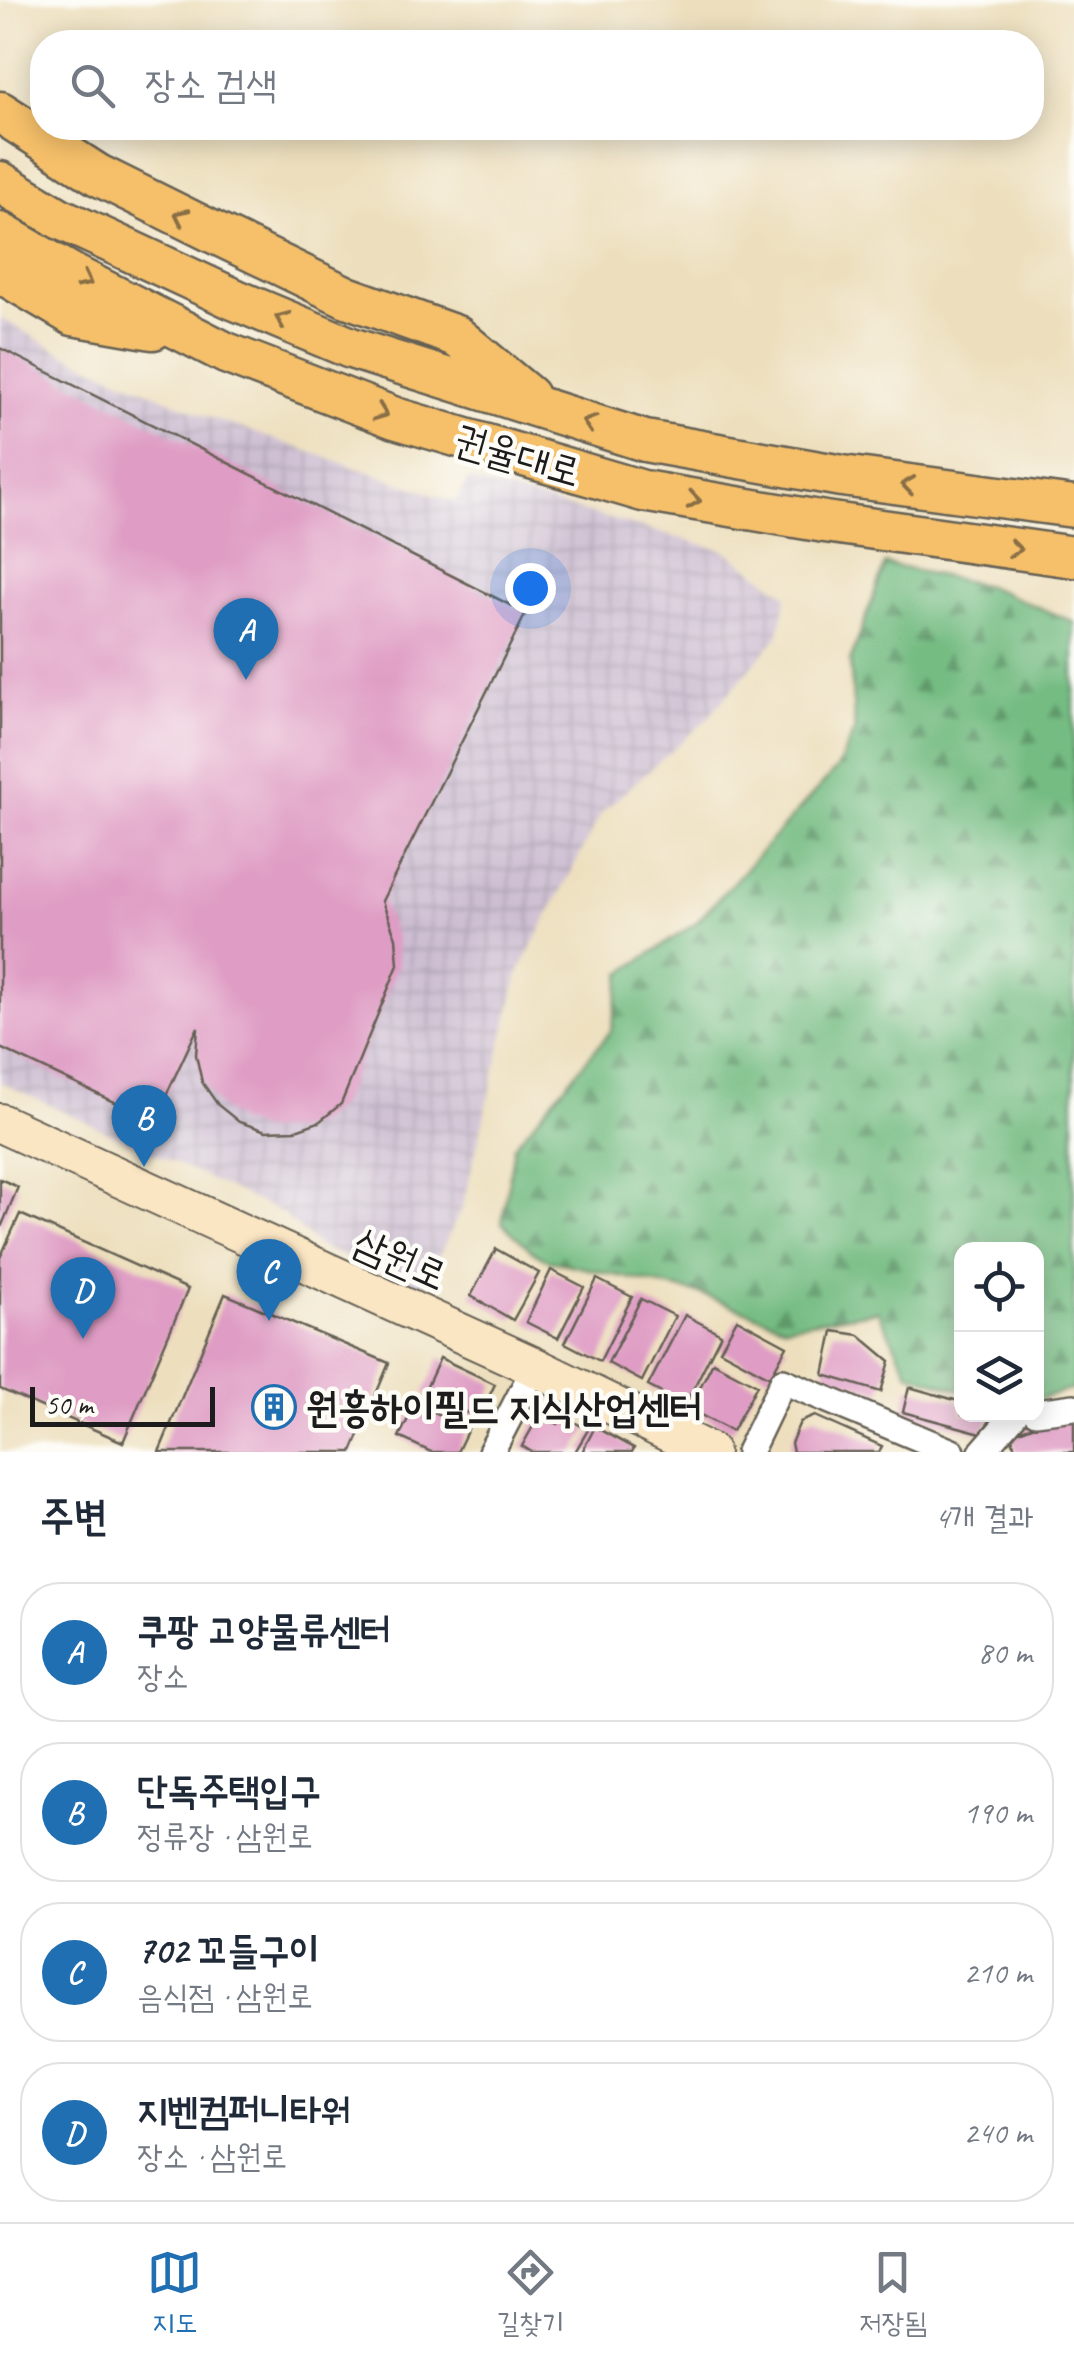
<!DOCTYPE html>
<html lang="ko">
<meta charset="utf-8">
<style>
:root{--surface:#fff;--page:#f2f2f3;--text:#1f2937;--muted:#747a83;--line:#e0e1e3;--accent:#1f6fb2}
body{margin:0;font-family:Caveat,"Poor Story",sans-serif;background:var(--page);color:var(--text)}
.controls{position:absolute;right:30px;bottom:30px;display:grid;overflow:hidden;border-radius:20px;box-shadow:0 5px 25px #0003}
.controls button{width:90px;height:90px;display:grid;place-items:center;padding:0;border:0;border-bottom:2px solid var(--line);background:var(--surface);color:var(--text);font:50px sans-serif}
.scale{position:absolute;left:30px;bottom:25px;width:185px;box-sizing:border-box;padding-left:10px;border:5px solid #1c1c1c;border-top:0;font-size:28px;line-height:35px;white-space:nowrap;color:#1c1c1c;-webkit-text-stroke:8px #fdfcf7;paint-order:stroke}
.you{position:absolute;left:530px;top:588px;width:35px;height:35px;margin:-25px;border:8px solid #fff;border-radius:50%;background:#1a73e8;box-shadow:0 0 0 15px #1a73e833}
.badge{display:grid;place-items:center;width:65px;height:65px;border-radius:50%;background:var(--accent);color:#fff;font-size:32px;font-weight:700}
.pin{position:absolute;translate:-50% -82px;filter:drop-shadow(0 2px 5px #0008)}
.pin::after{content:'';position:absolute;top:52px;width:35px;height:30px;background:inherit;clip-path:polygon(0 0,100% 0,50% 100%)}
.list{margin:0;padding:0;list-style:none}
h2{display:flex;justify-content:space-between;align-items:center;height:130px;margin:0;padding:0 40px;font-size:42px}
h2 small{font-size:32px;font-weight:400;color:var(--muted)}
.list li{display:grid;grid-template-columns:65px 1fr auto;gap:30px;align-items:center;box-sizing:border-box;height:140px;margin:0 20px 20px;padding:0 20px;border:2px solid var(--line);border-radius:40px}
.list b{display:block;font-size:38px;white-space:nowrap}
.list p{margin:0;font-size:32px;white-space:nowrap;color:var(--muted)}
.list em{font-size:32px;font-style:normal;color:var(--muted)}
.icon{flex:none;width:55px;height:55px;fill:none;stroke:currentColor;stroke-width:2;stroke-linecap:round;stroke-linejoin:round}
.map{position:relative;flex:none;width:1074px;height:1452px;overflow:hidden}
.search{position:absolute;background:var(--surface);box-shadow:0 5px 25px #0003;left:30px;right:30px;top:30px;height:110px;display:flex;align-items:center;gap:25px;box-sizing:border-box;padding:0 35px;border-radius:40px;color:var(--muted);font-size:38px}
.sheet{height:770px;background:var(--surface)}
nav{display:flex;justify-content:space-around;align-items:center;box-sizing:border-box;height:140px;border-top:2px solid var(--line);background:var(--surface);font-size:28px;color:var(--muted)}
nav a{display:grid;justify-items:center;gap:5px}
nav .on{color:var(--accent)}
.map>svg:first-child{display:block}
.industrial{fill:url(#industrial-grid)}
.forest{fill:url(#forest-firs);stroke:#486c4f;stroke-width:2.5}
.building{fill:#df9cc4}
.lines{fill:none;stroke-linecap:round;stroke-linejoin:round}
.street-casing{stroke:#656054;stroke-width:30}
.secondary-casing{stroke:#656054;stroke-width:42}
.primary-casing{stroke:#656054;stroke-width:45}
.street{stroke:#fff;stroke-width:25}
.secondary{stroke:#fbe6c4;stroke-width:38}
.primary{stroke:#f6c06b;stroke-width:40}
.oneway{stroke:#896e44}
.labels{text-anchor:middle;stroke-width:9;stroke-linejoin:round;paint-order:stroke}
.street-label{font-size:40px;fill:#1c1c1c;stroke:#fdfcf7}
.poi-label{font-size:40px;font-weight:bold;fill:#1c1c1c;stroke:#fdfcf7;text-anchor:start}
</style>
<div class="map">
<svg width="1074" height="1452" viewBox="0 0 1074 1452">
<defs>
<pattern id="industrial-grid" width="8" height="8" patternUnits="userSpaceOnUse" patternTransform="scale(2.5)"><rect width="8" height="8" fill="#cdbed2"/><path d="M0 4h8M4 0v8" fill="none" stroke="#afa3b4"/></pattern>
<pattern id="forest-firs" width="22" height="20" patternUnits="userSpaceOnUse" patternTransform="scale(2.5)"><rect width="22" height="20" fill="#74bc82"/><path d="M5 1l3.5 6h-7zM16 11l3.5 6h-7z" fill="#5e986a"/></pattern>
</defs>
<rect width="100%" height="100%" fill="#fdfcf7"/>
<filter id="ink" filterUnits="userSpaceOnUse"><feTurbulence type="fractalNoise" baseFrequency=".01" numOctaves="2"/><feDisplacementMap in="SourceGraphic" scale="20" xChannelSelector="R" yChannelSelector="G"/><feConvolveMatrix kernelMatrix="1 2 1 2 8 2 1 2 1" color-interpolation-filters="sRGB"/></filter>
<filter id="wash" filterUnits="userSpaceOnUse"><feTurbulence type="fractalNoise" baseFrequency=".0048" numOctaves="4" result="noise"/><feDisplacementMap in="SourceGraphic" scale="40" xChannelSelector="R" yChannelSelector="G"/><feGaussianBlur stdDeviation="2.25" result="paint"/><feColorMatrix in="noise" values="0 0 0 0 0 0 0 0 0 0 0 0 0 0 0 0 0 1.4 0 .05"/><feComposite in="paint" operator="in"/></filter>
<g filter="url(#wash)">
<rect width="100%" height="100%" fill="#eddfbd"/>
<path class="industrial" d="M 0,318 L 66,355 L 206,416 L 456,502 L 468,480 L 726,551 L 787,595 L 778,636 L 705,721 L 602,812 L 519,972 L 462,1208 L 422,1290 L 319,1246 L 280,1212 L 0,1082 Z"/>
<path class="forest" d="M 885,564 L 987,586 L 1074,622 L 1074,1389 L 1037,1399 L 1036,1250 L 962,1250 L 961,1390 L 909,1373 L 878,1311 L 785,1326 L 701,1294 L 548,1260 L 532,1251 L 502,1223 L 514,1146 L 611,1031 L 622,973 L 696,923 L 838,767 L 855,729 L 850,662 Z"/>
<g id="blocks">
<g class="building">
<path d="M 0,348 L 526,613 L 382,901 L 396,938 L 398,965 L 341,1104 L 319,1122 L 296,1130 L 266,1131 L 239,1122 L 218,1105 L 202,1082 L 196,1055 L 198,1027 L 154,1121 L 0,1048 Z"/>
<path d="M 0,1179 L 18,1187 L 0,1230 Z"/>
<path d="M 20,1214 L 188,1289 L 123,1442 L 0,1389 L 0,1258 Z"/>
<path d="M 496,1249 L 539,1273 L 513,1320 L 471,1296 Z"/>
<path d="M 551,1270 L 584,1287 L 558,1338 L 526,1322 Z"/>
<path d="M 597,1279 L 632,1297 L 600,1361 L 565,1343 Z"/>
<path d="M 225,1294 L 389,1363 L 352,1452 L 159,1452 Z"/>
<path d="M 641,1299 L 675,1316 L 642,1381 L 608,1363 Z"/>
<path d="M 685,1315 L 721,1334 L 685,1405 L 648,1386 Z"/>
<path d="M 737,1319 L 787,1346 L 770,1377 L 720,1350 Z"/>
<path d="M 833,1331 L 859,1335 L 890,1361 L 881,1392 L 824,1375 Z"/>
<path d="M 440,1358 L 495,1384 L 479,1418 L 424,1393 Z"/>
<path d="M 713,1362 L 757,1385 L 732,1431 L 689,1409 Z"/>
<path d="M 909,1387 L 962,1402 L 962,1414 L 995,1414 L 981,1433 L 903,1412 Z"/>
<path d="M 416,1403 L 468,1429 L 457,1452 L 431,1452 L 399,1437 Z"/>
<path d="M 540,1414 L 558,1424 L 562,1415 L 588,1430 L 575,1452 L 532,1452 L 522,1446 Z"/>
<path d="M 815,1416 L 882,1446 L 879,1452 L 793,1452 L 791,1443 L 800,1422 Z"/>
<path d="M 1074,1419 L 1074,1452 L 1016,1452 L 1011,1434 L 1040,1423 Z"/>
<path d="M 595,1427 L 634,1448 L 632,1452 L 582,1452 Z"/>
</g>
</g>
</g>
<g filter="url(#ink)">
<use href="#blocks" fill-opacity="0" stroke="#656054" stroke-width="2.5"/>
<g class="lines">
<g class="street-casing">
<g id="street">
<path d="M 1036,1412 L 1074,1407"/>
<path d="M 491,1452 L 535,1367"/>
<path d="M 749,1452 L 783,1381 L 952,1452"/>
<path d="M 982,1452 L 1015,1414"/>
</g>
</g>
<g class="secondary-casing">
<path id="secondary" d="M 0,1123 L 535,1367 L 709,1452"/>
</g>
<g class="primary-casing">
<g id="primary">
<path d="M 0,112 L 98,175 L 219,235 L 347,297 L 456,336 L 528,396"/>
<path d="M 0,182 L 59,218 L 236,300 L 351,348 L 645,441 L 842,476 L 1074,507"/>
<path d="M 0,233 L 73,275 L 226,353 L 395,418 L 643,491 L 825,522 L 1074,557"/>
<path d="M 0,272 L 73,315 L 153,329"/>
</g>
</g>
<use href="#street" class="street"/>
<use href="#secondary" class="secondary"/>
<use href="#primary" class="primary"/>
</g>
<defs><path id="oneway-chevron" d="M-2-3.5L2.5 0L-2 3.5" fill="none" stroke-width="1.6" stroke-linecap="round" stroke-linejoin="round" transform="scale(2.5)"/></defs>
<g class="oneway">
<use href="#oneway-chevron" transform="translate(181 216) rotate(-154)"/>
<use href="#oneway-chevron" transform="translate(85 281) rotate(27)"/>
<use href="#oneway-chevron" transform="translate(282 319) rotate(-157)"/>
<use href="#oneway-chevron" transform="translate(381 413) rotate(21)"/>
<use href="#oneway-chevron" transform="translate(589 423) rotate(-162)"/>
<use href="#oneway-chevron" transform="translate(908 485) rotate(-172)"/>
<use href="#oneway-chevron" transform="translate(694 500) rotate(9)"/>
<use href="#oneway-chevron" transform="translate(1015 549) rotate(7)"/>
</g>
</g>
<defs>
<g id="building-ring" transform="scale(2.25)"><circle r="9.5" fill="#fdfcf7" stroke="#1f6fb2" stroke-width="1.5"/><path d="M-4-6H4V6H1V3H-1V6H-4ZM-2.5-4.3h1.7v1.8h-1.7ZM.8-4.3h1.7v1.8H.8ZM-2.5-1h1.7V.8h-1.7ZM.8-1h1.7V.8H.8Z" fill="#1f6fb2"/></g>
</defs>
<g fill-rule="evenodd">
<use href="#building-ring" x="274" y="1407"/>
</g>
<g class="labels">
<g class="street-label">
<text transform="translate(518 455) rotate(16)" y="14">권율대로</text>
<text transform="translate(401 1258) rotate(24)" y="14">삼원로</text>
</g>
<g class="poi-label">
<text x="306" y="1421">원흥하이필드 지식산업센터</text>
</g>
</g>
</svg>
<div class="controls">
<button><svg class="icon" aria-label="locate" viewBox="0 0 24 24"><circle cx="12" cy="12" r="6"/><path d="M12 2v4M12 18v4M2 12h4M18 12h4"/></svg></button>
<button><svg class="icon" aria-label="layers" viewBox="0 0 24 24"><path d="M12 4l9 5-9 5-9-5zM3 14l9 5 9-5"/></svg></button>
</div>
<div class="scale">50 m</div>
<div class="you"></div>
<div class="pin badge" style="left:246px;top:680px">A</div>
<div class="pin badge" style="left:144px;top:1167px">B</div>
<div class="pin badge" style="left:269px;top:1321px">C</div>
<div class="pin badge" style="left:83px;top:1339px">D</div>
<div class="search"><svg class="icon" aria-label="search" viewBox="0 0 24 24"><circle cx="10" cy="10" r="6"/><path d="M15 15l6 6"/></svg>장소 검색</div>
</div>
<section class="sheet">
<h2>주변<small>4개 결과</small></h2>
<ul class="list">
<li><span class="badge">A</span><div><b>쿠팡 고양물류센터</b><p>장소</p></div><em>80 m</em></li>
<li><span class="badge">B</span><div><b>단독주택입구</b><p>정류장 · 삼원로</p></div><em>190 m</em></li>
<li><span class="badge">C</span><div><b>702 꼬들구이</b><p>음식점 · 삼원로</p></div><em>210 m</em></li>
<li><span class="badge">D</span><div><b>지벤컴퍼니타워</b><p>장소 · 삼원로</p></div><em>240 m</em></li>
</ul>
</section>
<nav>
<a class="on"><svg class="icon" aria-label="map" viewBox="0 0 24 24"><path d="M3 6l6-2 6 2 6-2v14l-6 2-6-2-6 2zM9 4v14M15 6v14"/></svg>지도</a>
<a><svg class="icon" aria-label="directions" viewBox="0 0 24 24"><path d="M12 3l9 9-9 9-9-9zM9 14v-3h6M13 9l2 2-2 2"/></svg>길찾기</a>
<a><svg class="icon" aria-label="saved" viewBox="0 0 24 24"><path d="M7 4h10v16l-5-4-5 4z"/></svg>저장됨</a>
</nav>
